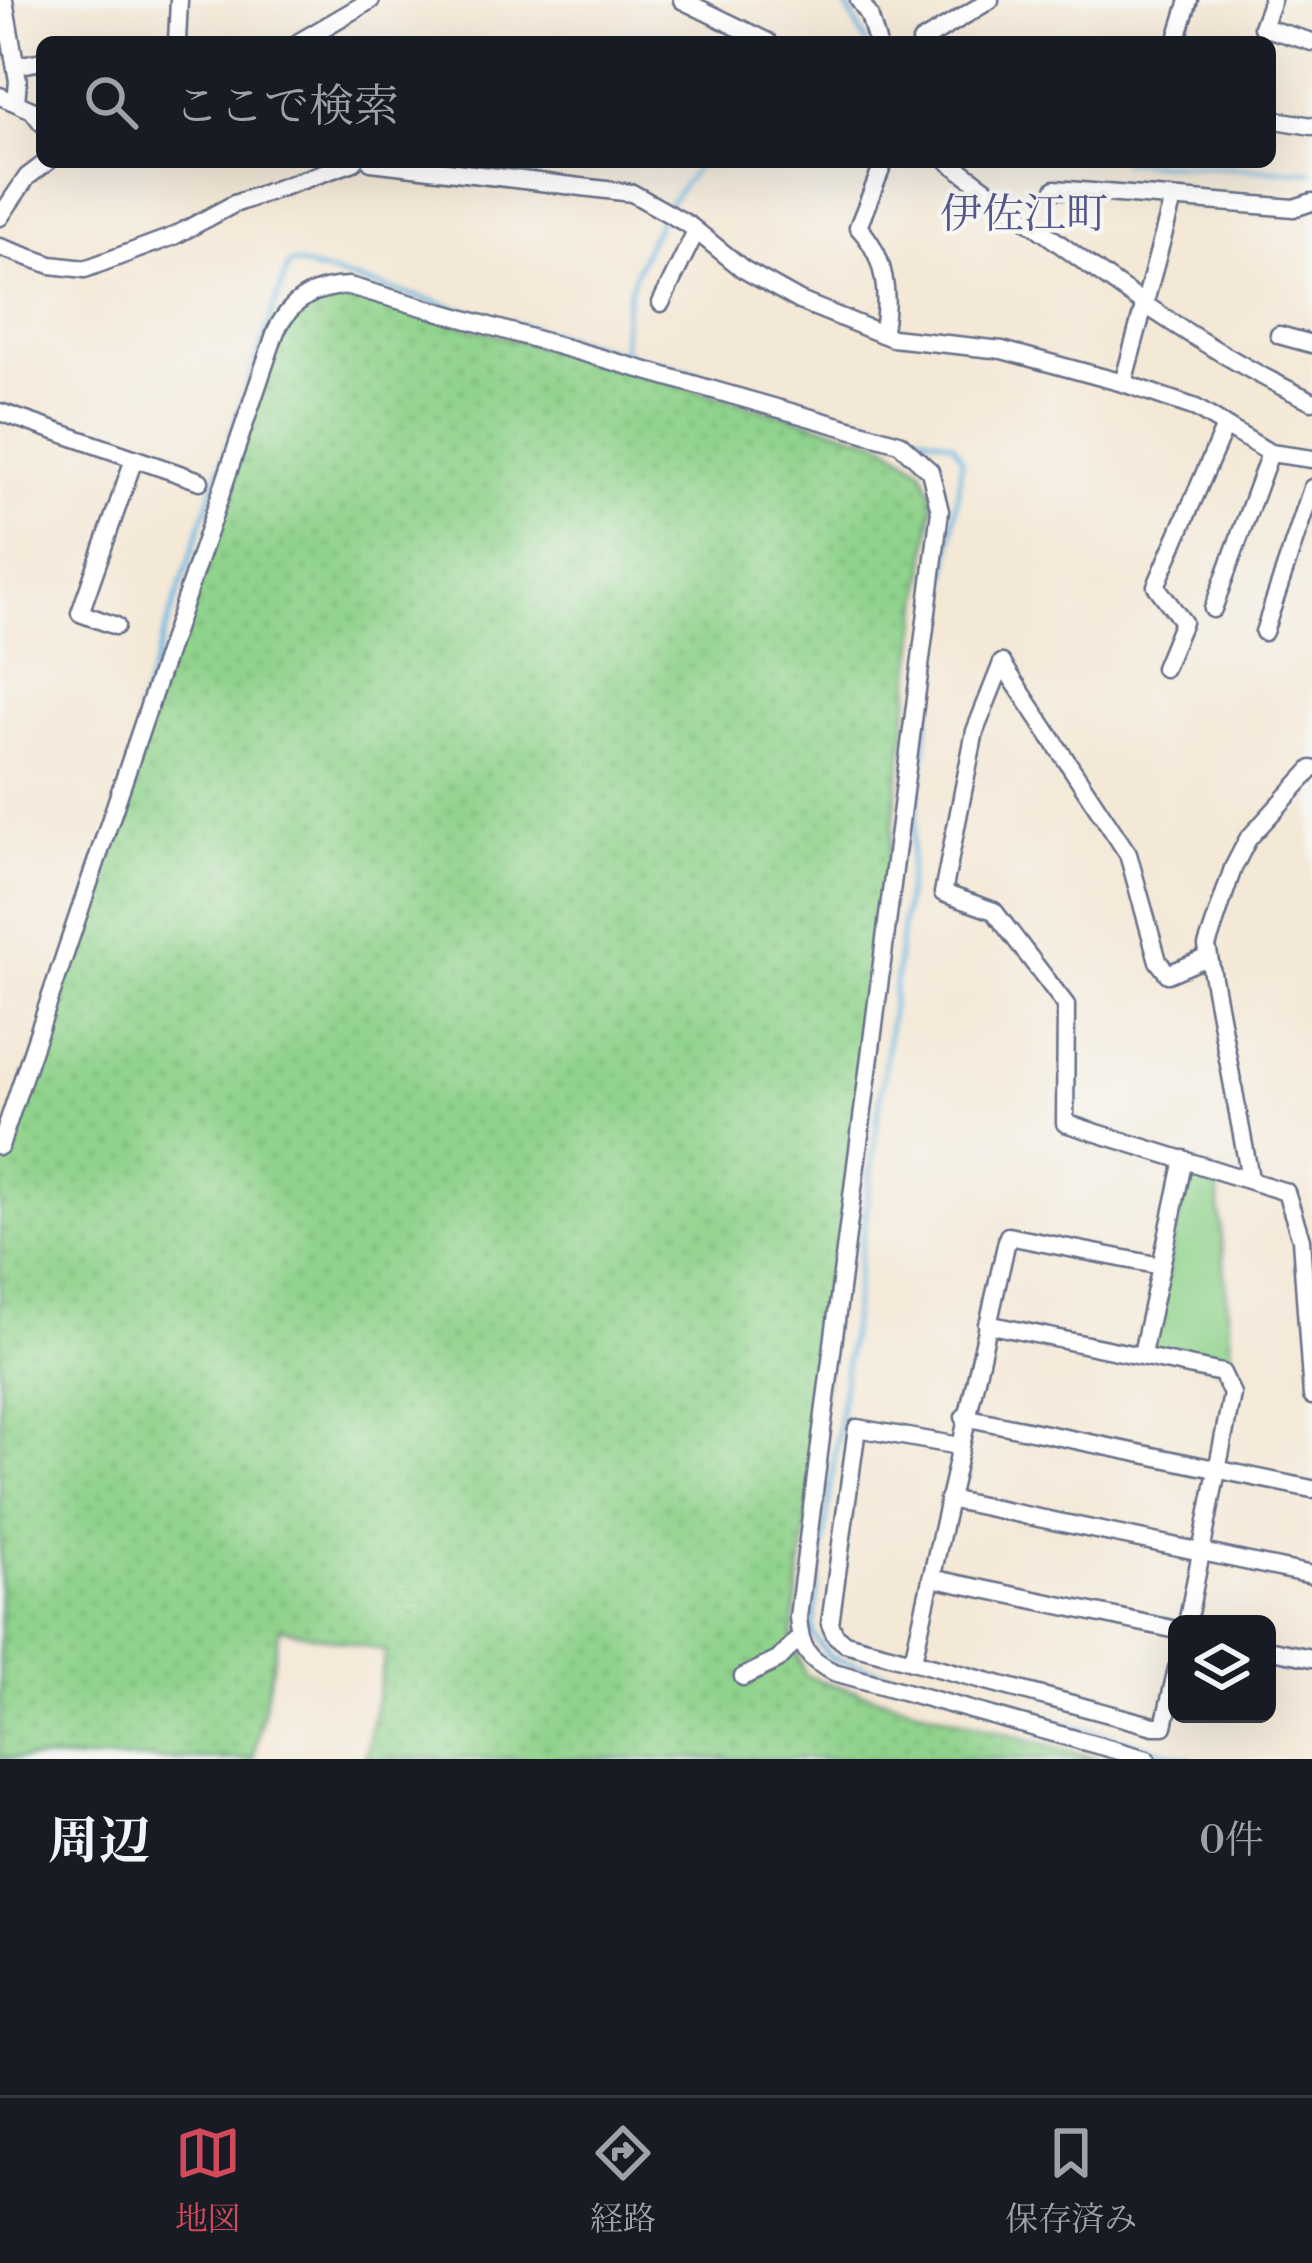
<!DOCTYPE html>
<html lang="ja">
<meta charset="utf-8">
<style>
:root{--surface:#171b24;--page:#242831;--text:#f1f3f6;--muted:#9ea1a6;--line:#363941;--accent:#d1495b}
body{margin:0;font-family:"Libre Bodoni","Noto Serif JP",serif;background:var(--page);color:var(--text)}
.controls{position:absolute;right:36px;bottom:36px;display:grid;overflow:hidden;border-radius:18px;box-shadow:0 12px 48px #0002}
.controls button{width:108px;height:108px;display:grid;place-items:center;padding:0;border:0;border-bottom:3px solid var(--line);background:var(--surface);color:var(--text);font:60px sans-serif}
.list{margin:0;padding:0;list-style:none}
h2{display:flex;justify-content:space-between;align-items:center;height:156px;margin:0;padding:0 48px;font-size:51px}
h2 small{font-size:39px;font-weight:400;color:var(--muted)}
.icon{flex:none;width:66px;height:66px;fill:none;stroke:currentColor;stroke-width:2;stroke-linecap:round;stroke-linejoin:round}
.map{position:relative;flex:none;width:1312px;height:1759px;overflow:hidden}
.search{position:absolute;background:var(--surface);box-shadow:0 12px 48px #0002;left:36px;right:36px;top:36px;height:132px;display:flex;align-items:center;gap:30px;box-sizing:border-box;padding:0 42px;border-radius:18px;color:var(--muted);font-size:45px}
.sheet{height:336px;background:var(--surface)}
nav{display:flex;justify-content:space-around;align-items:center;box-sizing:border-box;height:168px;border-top:3px solid var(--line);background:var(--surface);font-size:33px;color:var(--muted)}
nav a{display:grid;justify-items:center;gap:6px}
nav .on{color:var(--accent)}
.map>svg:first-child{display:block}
.grass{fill:url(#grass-dots);stroke:#568175;stroke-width:3}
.park{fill:#90d38c;stroke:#568175;stroke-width:3}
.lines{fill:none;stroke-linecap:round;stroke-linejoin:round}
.stream{stroke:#67b7e2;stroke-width:4.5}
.minor-casing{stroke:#677088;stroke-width:21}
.minor{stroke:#fff;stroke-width:16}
.labels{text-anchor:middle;stroke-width:9;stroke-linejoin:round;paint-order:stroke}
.quarter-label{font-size:42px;fill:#57598c;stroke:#f6f6f2}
</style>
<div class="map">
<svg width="1312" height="1759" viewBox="0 0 1312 1759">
<defs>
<pattern id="grass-dots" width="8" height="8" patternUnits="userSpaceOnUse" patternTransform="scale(3)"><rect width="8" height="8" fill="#90d38c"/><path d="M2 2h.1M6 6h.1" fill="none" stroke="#7cb57b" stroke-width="1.8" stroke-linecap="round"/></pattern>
</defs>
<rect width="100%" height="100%" fill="#f6f6f2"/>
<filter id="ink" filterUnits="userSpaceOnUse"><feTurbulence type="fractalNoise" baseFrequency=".00833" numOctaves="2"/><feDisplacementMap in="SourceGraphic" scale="24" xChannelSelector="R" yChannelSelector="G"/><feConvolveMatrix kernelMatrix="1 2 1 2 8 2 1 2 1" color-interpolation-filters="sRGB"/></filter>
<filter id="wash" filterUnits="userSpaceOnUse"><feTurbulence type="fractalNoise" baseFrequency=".004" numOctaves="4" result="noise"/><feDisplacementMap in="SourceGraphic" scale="48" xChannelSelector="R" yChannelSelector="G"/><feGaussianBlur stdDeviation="2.7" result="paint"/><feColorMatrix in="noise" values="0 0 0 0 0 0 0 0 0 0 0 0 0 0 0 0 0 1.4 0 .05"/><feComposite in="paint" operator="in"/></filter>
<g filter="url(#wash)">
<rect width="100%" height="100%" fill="#f4e8d6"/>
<path class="grass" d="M 338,291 L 883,442 L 922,469 L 934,498 L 792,1639 L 805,1675 L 820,1681 L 1099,1759 L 365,1759 L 386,1651 L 280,1628 L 253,1759 L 0,1759 L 0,1165 L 281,331 L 300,305 Z"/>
<path class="park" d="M 1188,1172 L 1217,1182 L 1233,1371 L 1150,1350 Z"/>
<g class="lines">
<g class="stream">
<path d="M 843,0 L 866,42"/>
<path d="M 1122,162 L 1312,172"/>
<path d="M 668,204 L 701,162"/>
<path d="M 624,350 C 619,300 640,258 663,214"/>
<path d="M 137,715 L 288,266 L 293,263 L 953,443 L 962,459 L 812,1633 L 829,1657 L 1191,1759"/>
</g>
</g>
</g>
<g filter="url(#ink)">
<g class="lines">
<g class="minor-casing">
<g id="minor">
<path d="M 4,0 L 18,81 L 16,102"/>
<path d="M 682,0 L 768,42"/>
<path d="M 859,0 L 869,15 L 877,42"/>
<path d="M 1272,0 L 1262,27 L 1312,42"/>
<path d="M 177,42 L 179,0"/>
<path d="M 299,42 L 371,0"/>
<path d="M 921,42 L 990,0"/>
<path d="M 1176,42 L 1189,0"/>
<path d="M 16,66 L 42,61"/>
<path d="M 0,96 L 32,110 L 42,123"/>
<path d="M 1270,119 L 1312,126"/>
<path d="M 371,162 L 632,193 L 689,225 L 743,269 L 800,301 L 892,338 L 1002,350 L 1123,383 L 1196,408 L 1270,453 L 1312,459"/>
<path d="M 949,162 C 1065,247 1180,340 1312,401"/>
<path d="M 1055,189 L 1294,208 L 1312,202"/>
<path d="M 0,217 L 27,177 L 47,162"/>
<path d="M 0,247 L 51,265 L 85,269 L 174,236 L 234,204 L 354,162"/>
<path d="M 661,303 L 696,231"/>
<path d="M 882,334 C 890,296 886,256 858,227 L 884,162"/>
<path d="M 1279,335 L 1312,344"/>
<path d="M 1123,383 L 1173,199"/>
<path d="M 0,412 L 200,481"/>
<path d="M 1213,609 L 1270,453"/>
<path d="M 116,626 L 80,613 L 134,459"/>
<path d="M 1264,632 L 1312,488"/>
<path d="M 1002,663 L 975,731 L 943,893 L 994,911 L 1066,1005 L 1065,1123 L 1286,1192 L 1301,1239 L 1312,1396"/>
<path d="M 1002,663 L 1128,854 L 1158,961 L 1168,974 L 1208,957"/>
<path d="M 1164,668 L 1183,622 L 1156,586 L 1225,426"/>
<path d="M 0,1146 L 276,331 C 292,299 314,287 349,286 L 899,443 L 930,471 L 940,511 L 798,1617 C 800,1647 807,1660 834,1672 L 1147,1759"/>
<path d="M 1250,1178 L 1207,946 L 1233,868 L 1248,839 L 1312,769"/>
<path d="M 987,1324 L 1222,1373 L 1232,1394 L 1187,1624"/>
<path d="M 1142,1354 L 1161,1266"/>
<path d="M 964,1417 L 1312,1489"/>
<path d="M 959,1446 L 857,1428 L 830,1624 L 835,1635 L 845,1643 L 1154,1726 L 1164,1726 L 1177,1668"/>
<path d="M 948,1499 L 1312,1575"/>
<path d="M 931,1578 L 1177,1630"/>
<path d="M 1267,1649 L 1312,1658"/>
<path d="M 913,1660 L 1008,1236 L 1161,1266 L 1184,1159"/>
<path d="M 743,1677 L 778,1660 L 800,1637"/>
</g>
</g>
<use href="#minor" class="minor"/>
</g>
</g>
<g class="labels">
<g class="quarter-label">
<text x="1024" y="228">伊佐江町</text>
</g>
</g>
</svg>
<div class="controls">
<button><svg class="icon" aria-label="layers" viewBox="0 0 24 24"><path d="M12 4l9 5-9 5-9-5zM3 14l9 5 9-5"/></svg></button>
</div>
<div class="search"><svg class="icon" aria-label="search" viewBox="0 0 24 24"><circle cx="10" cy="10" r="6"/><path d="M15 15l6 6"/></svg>ここで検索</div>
</div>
<section class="sheet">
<h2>周辺<small>0件</small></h2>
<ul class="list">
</ul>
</section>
<nav>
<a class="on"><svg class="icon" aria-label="map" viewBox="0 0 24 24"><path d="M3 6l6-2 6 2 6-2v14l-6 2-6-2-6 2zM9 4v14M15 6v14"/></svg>地図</a>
<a><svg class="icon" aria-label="directions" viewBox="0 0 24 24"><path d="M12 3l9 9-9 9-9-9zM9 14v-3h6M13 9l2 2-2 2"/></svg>経路</a>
<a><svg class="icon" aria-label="saved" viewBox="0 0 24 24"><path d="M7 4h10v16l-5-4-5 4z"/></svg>保存済み</a>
</nav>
